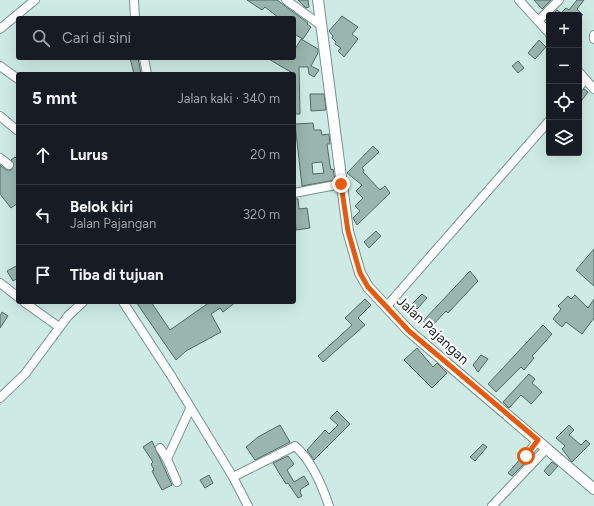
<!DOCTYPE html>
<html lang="id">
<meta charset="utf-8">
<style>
:root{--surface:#171b24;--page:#20242c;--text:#f1f3f6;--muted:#9ea1a6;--line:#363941}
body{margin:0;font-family:Figtree,sans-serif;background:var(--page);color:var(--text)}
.controls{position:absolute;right:12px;top:12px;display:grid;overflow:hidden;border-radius:4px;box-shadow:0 4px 16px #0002}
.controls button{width:36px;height:36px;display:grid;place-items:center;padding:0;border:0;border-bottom:1px solid var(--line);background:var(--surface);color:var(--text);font:20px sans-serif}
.stop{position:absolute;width:12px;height:12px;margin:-9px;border:3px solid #ea580c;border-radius:50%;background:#fff}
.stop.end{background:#ea580c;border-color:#fff;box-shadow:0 1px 4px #0008}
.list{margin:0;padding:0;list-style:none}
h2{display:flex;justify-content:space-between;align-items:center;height:52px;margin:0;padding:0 16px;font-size:17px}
h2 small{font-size:13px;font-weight:400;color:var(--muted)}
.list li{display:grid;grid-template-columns:26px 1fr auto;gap:12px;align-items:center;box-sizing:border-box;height:60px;padding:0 16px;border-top:1px solid var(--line)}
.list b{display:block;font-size:15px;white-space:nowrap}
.list p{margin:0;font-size:13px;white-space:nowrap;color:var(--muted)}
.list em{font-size:13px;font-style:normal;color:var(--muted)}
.icon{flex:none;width:22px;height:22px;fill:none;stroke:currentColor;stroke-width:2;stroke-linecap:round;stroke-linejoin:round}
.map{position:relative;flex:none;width:594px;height:506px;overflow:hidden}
.search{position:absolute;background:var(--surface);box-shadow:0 4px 16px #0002;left:16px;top:16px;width:280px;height:44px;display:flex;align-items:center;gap:10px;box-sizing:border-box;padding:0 14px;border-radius:4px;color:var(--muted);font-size:15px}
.panel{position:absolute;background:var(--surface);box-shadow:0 4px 16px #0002;left:16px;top:72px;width:280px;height:232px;border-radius:4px}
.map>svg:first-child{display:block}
.building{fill:#99b5ae;stroke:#4f6a64;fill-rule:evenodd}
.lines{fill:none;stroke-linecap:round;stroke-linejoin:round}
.minor-casing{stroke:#76928b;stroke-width:10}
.major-casing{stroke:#76928b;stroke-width:12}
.minor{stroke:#fff;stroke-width:8}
.major{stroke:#fff;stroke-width:10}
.route{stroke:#ea580c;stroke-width:5}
.labels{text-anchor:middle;stroke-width:4;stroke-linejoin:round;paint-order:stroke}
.street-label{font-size:14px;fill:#1b2624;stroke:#fff}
</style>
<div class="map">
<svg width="594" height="506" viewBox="0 0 594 506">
<rect width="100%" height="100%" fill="#cdebe4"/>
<g class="building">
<path d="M 247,0 L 277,0 L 308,23 L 307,24 L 311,27 L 303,39 L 294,34 L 294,18 L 279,18 L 265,7 L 262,10 Z"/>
<path d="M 298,0 L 308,0 L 309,7 L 306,8 Z"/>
<path d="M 534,0 L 551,0 L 542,9 Z"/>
<path d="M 577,0 L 584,0 L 577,9 L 583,15 L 552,15 L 557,10 L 561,13 L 566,8 L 569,10 Z"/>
<path d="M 342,16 L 358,27 L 352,34 L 358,39 L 344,57 L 338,51 L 341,48 L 335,44 L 336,42 L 332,38 L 333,36 L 329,31 Z"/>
<path d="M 301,39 L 318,49 L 318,53 L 311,66 L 319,70 L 314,77 L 309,74 L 308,67 L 299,67 L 300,114 L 294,114 L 294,74 L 267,58 L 294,58 L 294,51 Z"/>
<path d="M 539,40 L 546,47 L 535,59 L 528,53 Z"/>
<path d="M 130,58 L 138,58 L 141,74 L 134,74 Z"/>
<path d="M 518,61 L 524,68 L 518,73 L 512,66 Z"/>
<path d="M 584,89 L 588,92 L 579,104 L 579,92 Z"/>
<path d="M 310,94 L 324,94 L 326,110 L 311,111 Z"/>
<path d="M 313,123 L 314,130 L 321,130 L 322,135 L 329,134 L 330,144 L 327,144 L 330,165 L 331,170 L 333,169 L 335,180 L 302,186 L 295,124 ZM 322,162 L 324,173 L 313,174 L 312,163 Z"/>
<path d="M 373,146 L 379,152 L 362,168 L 364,170 L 363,172 L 380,190 L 385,186 L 390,193 L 357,225 L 353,218 L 360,211 L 355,206 L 363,198 L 356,191 L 362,185 L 347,173 Z"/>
<path d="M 15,157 L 18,160 L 18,203 L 11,208 L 0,194 L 0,165 L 6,170 L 11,170 L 14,165 L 11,160 Z"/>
<path d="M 294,199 L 298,199 L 299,209 L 307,208 L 310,228 L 296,230 Z"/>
<path d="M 376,231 L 381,236 L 369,248 L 364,242 Z"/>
<path d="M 594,249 L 594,286 L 576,270 Z"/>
<path d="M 18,265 L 18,278 L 13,281 L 7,271 Z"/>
<path d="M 470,271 L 478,281 L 448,313 L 446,311 L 430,328 L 423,321 Z"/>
<path d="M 422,294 L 427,298 L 417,309 L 412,304 Z"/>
<path d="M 575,295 L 588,308 L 594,299 L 594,318 L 582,334 L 566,322 L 562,327 L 553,319 L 561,309 L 558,306 L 568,296 L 571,299 Z"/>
<path d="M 365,299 L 371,305 L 358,318 L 365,325 L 323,362 L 318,356 L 352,325 L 345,318 Z"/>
<path d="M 136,302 L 151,302 L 170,330 L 210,302 L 236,302 L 223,312 L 220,308 L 211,314 L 221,332 L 186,351 L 176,360 Z"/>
<path d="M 2,312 L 8,316 L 0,328 L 0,316 Z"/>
<path d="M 543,325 L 552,334 L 536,352 L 532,356 L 534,358 L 524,370 L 521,367 L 496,392 L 488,384 Z"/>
<path d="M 417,348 L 433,367 L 437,363 L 447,373 L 432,388 L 404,360 Z"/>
<path d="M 481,355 L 488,359 L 478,372 L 473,365 Z"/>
<path d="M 529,374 L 535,379 L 532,383 L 542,392 L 531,404 L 521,395 L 509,408 L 503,402 Z"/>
<path d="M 337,411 L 350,424 L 314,460 L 307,450 L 325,430 L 329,434 L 338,425 L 330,418 Z"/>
<path d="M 280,425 L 290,442 L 255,460 L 246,447 L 258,437 Z"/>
<path d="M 569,425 L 574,430 L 569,435 L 581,445 L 586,440 L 590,444 L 572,462 L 562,449 L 565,446 L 556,438 Z"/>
<path d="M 152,441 L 172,485 L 162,490 L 152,471 L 154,470 L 151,464 L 153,462 L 143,447 Z"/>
<path d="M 483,444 L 487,447 L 475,461 L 470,457 Z"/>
<path d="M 288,456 L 294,464 L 287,470 L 294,482 L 304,476 L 309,484 L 301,489 L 300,492 L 302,496 L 298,498 L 288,483 L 286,484 L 273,463 Z"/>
<path d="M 521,458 L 527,461 L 512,476 L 508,473 Z"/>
<path d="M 552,462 L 558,466 L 549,476 L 544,471 Z"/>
<path d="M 209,475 L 213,483 L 205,488 L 200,480 Z"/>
</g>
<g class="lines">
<g class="minor-casing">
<g id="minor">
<path d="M 134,0 L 135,18"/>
<path d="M 286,0 L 322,26"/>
<path d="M 519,0 L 549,33"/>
<path d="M 539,20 L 559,0"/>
<path d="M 0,29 L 35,0"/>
<path d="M 594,35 L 594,39"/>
<path d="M 144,58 L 147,74"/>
<path d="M 0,66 L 18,79"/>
<path d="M 579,72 L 594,89"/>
<path d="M 579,87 L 585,80"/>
<path d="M 0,116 L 18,131"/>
<path d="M 0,158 L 9,165"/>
<path d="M 294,193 L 341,184"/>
<path d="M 0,283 L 18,297"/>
<path d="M 24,302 L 59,327"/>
<path d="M 123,302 L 172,377 L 233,477 L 248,506"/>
<path d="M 386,307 L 549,121"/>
<path d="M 0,398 L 25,374 L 68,316 L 83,302"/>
<path d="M 160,448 L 167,459 L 177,482"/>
<path d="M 526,456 L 538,440"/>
<path d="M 167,459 L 190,409"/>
<path d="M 233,477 L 295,446 C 311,460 322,485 329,506"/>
<path d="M 492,506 L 547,448"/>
</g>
</g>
<g class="major-casing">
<path id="major" d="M 318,0 L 348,231 L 360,273 L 368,287 L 409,331 L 594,489"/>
</g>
<use href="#minor" class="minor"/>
<use href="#major" class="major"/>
</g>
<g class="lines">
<path class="route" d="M 341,184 L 348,231 L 360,273 L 368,287 L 409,331 L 538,440 L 526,456"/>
</g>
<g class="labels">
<g class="street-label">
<text transform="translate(433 330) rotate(43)" y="5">Jalan Pajangan</text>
</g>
</g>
</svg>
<div class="controls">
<button>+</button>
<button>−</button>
<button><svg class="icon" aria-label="locate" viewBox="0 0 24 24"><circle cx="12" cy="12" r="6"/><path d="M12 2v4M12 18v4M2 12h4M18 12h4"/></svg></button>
<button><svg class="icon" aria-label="layers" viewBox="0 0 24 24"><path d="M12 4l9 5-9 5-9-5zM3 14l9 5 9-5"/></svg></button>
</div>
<div class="stop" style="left:526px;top:456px"></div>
<div class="stop end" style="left:341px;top:184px"></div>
<div class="search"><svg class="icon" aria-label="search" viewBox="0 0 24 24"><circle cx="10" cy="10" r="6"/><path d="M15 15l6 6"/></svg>Cari di sini</div>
<section class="panel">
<h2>5 mnt<small>Jalan kaki · 340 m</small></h2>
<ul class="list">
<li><svg class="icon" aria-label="ahead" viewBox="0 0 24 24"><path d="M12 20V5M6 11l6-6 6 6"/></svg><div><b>Lurus</b></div><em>20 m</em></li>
<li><svg class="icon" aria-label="left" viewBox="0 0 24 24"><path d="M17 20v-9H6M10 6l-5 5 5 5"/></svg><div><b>Belok kiri</b><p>Jalan Pajangan</p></div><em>320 m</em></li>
<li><svg class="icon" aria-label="arrive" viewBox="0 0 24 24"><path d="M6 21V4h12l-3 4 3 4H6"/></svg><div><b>Tiba di tujuan</b></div></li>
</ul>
</section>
</div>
